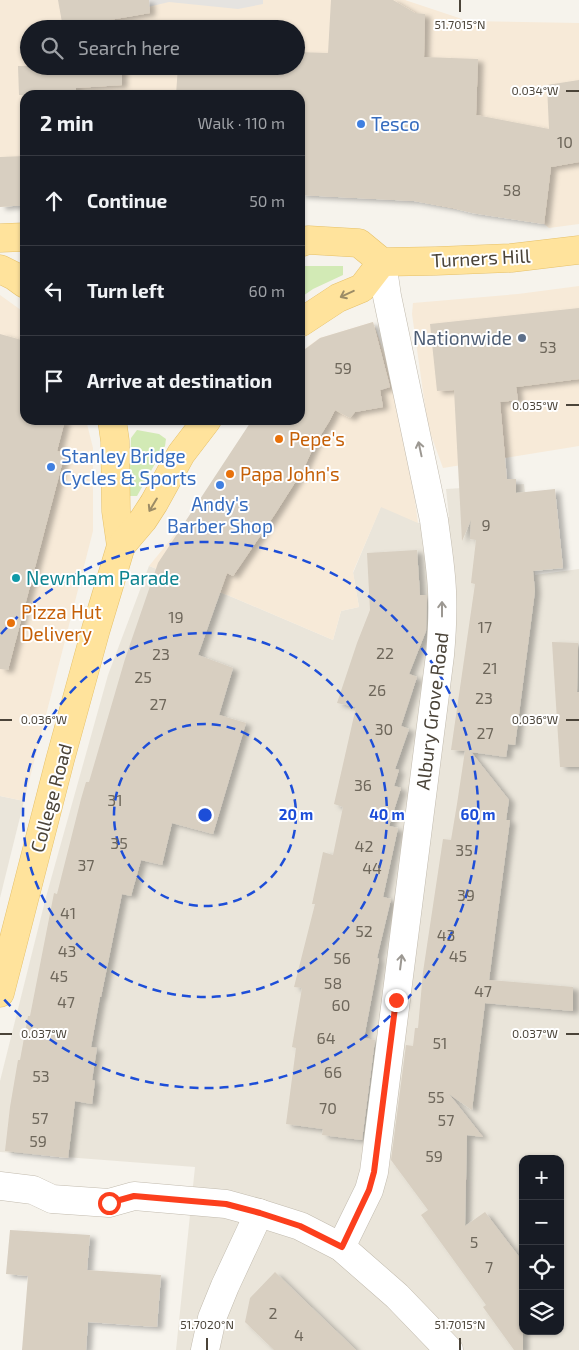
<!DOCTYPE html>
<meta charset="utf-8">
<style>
:root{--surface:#171b24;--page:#20242c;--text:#f1f3f6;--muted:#9ea1a6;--line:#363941}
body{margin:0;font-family:"Exo 2",sans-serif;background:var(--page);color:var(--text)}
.controls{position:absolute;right:15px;bottom:15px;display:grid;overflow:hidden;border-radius:10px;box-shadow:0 1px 4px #0004}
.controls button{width:45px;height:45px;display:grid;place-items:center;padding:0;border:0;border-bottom:1px solid var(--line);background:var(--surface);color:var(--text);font:25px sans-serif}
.stop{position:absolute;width:15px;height:15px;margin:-11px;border:4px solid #fc3f1d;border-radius:50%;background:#fff}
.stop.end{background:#fc3f1d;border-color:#fff;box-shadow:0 1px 5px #0008}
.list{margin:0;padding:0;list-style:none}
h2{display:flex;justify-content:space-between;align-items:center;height:65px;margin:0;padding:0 20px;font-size:21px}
h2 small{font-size:16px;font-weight:400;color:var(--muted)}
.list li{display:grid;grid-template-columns:32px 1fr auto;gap:15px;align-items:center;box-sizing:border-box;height:90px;padding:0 20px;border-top:1px solid var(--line)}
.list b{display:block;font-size:19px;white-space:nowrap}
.list em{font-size:16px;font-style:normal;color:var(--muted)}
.icon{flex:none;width:28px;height:28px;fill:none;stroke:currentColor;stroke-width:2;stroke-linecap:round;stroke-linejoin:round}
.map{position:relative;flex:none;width:579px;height:1350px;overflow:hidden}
.search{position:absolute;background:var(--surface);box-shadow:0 1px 4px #0004;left:20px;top:20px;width:285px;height:55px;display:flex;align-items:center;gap:12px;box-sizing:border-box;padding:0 18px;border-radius:28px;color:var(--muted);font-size:19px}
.panel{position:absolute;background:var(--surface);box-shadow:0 1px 4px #0004;left:20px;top:90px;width:285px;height:335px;border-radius:15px}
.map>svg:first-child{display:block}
.residential{fill:#eae5da;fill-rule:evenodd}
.commercial{fill:#f7ead8;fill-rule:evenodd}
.green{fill:#d2eab5}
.parking{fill:#e5e3e0}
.building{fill:#d8cfc1;filter:url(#shadow)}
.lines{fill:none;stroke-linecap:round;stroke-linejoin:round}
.minor-casing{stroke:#c2bbae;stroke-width:29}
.major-casing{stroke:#e6c16a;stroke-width:29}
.minor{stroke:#fff;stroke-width:28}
.major{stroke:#ffe39c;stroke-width:28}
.oneway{stroke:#9c8c66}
.oneway2{stroke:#9c9892}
.route{stroke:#fc3f1d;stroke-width:6}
.ticks{fill:none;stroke:#4b4439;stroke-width:2}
.ring{fill:none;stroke:#1d4ed8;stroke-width:2.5;stroke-dasharray:9 6}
.shop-dot{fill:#3f7fe0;stroke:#fff;stroke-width:2}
.service-dot{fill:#5c6f8a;stroke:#fff;stroke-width:2}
.food-dot{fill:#e8710a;stroke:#fff;stroke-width:2}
.culture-dot{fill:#0f9aa8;stroke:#fff;stroke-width:2}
.labels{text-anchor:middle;stroke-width:4;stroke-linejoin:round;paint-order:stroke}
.number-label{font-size:16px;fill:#6e675b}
.shop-label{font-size:19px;fill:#366cbe;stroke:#fff;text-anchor:start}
.street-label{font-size:19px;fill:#4b4439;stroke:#fff}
.service-label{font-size:19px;fill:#4e5e75;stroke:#fff;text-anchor:end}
.food-label{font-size:19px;fill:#c56008;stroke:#fff;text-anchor:start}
.culture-label{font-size:19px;fill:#0d838f;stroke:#fff;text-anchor:start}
.ticks-label{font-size:12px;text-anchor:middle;fill:#4b4439;stroke:#fff;stroke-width:4;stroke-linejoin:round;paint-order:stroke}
.centre{fill:#1d4ed8;stroke:#fff;stroke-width:2.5}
.ring-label{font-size:15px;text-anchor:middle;font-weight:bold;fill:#1d4ed8;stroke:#fff;stroke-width:4;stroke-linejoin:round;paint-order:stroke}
</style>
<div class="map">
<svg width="579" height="1350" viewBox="0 0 579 1350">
<defs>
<filter id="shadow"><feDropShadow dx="5.5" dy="3" stdDeviation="2.5" flood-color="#0004"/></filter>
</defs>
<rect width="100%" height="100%" fill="#f6f3ec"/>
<g class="residential">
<path d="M 524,484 L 535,575 L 579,569 L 579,1350 L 176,1350 L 195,1167 L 0,1152 L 0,1081 L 46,897 L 108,675 L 149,566 L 232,597 L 333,640 L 341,611 L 359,607 L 353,573 L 381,506 L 419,523 L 449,517 L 446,489 ZM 523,1159 L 560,1159 L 560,1331 L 523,1331 Z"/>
<path d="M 0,796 L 24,801 L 0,898 Z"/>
</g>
<g class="commercial">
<path d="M 0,0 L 405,0 L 468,21 L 579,23 L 579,224 L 549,228 L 544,224 L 485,215 L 414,201 L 300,195 L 300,95 L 25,95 L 25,205 L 0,207 ZM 29,29 L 296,29 L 296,66 L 29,66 Z"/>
<path d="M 579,286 L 579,446 L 443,468 L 428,427 L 412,314 L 413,303 L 518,294 Z"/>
<path d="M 0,295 L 25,313 L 25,420 L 86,420 L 93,448 L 93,531 L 24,801 L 0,796 Z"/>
<path d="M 373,322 L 384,352 L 394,387 L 409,457 L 418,523 L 381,507 L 353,572 L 359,607 L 341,611 L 333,640 L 232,597 L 149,566 L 189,517 L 300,420 L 300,353 L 303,350 L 320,338 Z"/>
</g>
<g class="green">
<path d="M 300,266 L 343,266 L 343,275 L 313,289 L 300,298 Z"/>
<path d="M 137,430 L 159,434 L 166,439 L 165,446 L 137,496 L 129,496 L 131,438 Z"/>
</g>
<path class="parking" d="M 116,0 L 263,0 L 263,4 L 238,9 L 169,2 L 119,14 Z"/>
<g class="building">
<path d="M 58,0 L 149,0 L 150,13 L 63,28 Z"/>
<path d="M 331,0 L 393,0 L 415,13 L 425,14 L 424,57 L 478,59 L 476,115 L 549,129 L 547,85 L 579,80 L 579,162 L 551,167 L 544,224 L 472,213 L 453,208 L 414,201 L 300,195 L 300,95 L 176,95 L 178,66 L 296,66 L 296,52 L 328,53 Z"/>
<path d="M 18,66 L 122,66 L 122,85 L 76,88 L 76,95 L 19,95 Z"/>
<path d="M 25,156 L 25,205 L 0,207 L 0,157 Z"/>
<path d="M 579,308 L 579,379 L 516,387 L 518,400 L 500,402 L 507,479 L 516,479 L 516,493 L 555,489 L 563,568 L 533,571 L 535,591 L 515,745 L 508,744 L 506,757 L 471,752 L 509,800 L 506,820 L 510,820 L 489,980 L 573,987 L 573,1011 L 485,1003 L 472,1110 L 449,1094 L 483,1137 L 467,1135 L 465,1226 L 485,1212 L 523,1262 L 523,1350 L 514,1350 L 483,1307 L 486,1305 L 421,1215 L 428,1210 L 391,1160 L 406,1045 L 413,1046 L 415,1028 L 418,1028 L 423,972 L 443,839 L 451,840 L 457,804 L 465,751 L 451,750 L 475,584 L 471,583 L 476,540 L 470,539 L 471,520 L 462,541 L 454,390 L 437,391 L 430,324 Z"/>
<path d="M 373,322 L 390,387 L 380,390 L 383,407 L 355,412 L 350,418 L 335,410 L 330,420 L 314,446 L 303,470 L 275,514 L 233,576 L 227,573 L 198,655 L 233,668 L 219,715 L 246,723 L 213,834 L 172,823 L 162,865 L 141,860 L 131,896 L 122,894 L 101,997 L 100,997 L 91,1047 L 97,1048 L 92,1080 L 95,1081 L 92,1104 L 75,1101 L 68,1158 L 5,1151 L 10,1107 L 18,1060 L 20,1060 L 28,1016 L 30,1016 L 54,893 L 57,894 L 81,799 L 86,782 L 89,782 L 125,659 L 158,563 L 252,420 L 300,420 L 300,353 L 320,338 Z"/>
<path d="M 0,334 L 25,341 L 25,420 L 65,420 L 57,451 L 65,453 L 8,670 L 0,669 Z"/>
<path d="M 417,550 L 420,595 L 427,595 L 426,631 L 409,674 L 417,677 L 401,726 L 409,729 L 395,769 L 399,770 L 394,786 L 401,788 L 389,826 L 398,828 L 383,897 L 391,899 L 377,958 L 379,959 L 364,1038 L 375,1040 L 362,1140 L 322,1135 L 323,1129 L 286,1124 L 296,1048 L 292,1047 L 302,988 L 294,987 L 315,904 L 312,904 L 323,852 L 333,855 L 343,807 L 334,804 L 356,707 L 337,703 L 357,643 L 370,610 L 367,553 Z"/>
<path d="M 552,642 L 578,643 L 577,692 L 579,692 L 579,767 L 560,767 Z"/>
<path d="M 10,1230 L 90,1235 L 87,1270 L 161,1275 L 157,1327 L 88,1322 L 86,1350 L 22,1350 L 28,1276 L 6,1274 Z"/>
<path d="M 275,1272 L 308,1304 L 356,1350 L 274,1350 L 245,1322 L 250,1298 Z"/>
</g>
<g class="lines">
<g class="minor-casing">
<g id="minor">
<path d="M 0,1186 L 33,1190 L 52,1199 L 109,1203 L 134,1196 L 226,1204 L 259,1213 L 300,1226 L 341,1247 L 397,1296 L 449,1350"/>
<path d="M 341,1247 L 369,1190 L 374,1172 L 440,655 C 442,633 443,612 442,591 C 441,567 437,544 434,520 L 387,296 L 382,262"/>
<path d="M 205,1350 L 212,1318 L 225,1286 L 259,1213"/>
</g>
</g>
<g class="major-casing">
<g id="major">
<path d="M 0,238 L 25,237"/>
<path d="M 300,243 L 308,240 L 359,243 L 382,262 L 436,261 L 511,258 L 579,250"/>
<path d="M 0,269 L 14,276 L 25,284"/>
<path d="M 300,323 L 338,298 L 362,288 L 382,262"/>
<path d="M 112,420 L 115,441 L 116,511 L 121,546"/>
<path d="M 0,993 L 60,760 L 96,629 L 121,546 L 143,520 L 154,503 L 181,454 L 207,420"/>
</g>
</g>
<use href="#minor" class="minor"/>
<use href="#major" class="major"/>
</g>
<defs><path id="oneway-shaft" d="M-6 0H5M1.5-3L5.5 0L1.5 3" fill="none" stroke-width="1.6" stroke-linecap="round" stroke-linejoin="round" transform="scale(1.25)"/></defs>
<g class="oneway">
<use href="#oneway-shaft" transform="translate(347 294) rotate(155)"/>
<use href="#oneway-shaft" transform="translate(153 505) rotate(121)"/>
</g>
<g class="oneway2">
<use href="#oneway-shaft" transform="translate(420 449) rotate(-102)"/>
<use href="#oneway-shaft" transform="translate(442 609) rotate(-90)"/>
<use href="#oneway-shaft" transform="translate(401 962) rotate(-83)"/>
</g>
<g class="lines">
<path class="route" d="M 109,1203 L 134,1196 L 226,1204 L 260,1213 L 300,1226 L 342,1247 L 369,1190 L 374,1172 L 396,1000"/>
</g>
<path class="ticks" d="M 460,0 L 460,12M 566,91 L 579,91M 566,405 L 579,405M 0,720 L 12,720M 566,720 L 579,720M 0,1034 L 12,1034M 566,1034 L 579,1034M 207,1338 L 207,1350M 460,1338 L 460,1350"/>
<g class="ring">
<circle cx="205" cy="815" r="91"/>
<circle cx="205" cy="815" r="182"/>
<path d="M1 634A273 273 0 1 1 1 996"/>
</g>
<g class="shop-dot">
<circle cx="361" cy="124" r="5"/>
<circle cx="51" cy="467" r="5"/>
<circle cx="220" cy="485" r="5"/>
</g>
<circle class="service-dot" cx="522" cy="338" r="5"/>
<g class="food-dot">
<circle cx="279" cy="439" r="5"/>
<circle cx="230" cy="474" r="5"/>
<circle cx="11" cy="623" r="5"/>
</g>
<circle class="culture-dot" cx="16" cy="578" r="5"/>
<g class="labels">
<g class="number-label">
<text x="565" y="148">10</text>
<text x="512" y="196">58</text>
<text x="548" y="353">53</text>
<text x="343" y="374">59</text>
<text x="486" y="531">9</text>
<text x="176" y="623">19</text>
<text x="485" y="633">17</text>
<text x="385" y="659">22</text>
<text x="161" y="660">23</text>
<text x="490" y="674">21</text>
<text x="143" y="683">25</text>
<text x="377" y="696">26</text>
<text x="484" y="704">23</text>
<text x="158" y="710">27</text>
<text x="384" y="735">30</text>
<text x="485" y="739">27</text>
<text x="363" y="791">36</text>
<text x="115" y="806">31</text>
<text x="119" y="849">35</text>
<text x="364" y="852">42</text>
<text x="464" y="856">35</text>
<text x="86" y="871">37</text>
<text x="372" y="874">44</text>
<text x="466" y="901">39</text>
<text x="68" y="919">41</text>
<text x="364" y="937">52</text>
<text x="446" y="941">43</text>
<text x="67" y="957">43</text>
<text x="458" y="962">45</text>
<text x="342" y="964">56</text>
<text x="59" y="982">45</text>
<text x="333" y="989">58</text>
<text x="483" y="997">47</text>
<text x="66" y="1008">47</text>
<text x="341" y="1011">60</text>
<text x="326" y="1044">64</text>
<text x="440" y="1049">51</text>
<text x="333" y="1078">66</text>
<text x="41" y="1082">53</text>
<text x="436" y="1103">55</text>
<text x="328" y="1114">70</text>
<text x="40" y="1124">57</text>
<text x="446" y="1126">57</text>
<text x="38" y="1147">59</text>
<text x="434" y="1162">59</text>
<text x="474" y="1248">5</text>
<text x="489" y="1273">7</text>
<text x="273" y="1319">2</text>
<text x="299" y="1341">4</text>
</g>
<g class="shop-label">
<text x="371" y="131">Tesco</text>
<text x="61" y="463">Stanley Bridge<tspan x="61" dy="22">Cycles &amp; Sports</tspan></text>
<text x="220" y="511" text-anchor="middle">Andy's<tspan x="220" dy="22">Barber Shop</tspan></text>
</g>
<g class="street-label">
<text transform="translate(481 258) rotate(-3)" y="7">Turners Hill</text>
<text transform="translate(432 711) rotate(-83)" y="7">Albury Grove Road</text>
<text transform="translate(51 798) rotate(-75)" y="7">College Road</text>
</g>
<g class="service-label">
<text x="512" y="345">Nationwide</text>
</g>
<g class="food-label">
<text x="289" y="446">Pepe's</text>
<text x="240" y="481">Papa John's</text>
<text x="21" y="619">Pizza Hut<tspan x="21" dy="22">Delivery</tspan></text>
</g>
<g class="culture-label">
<text x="26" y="585">Newnham Parade</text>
</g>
</g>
<g class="ticks-label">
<text x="460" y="29">51.7015°N</text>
<text x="535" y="95">0.034°W</text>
<text x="535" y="410">0.035°W</text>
<text x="535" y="724">0.036°W</text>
<text x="44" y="724">0.036°W</text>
<text x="535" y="1038">0.037°W</text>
<text x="44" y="1038">0.037°W</text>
<text x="207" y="1329">51.7020°N</text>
<text x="460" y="1329">51.7015°N</text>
</g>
<circle cx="205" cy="815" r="8" class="centre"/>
<g class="ring-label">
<text x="296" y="820">20 m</text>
<text x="387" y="820">40 m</text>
<text x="478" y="820">60 m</text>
</g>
</svg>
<div class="controls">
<button>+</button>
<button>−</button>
<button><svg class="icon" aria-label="locate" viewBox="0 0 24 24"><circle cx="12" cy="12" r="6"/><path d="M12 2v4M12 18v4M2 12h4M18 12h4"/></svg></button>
<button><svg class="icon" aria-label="layers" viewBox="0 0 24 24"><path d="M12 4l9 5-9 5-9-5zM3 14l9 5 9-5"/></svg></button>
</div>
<div class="stop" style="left:109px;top:1203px"></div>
<div class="stop end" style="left:396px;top:1000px"></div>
<div class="search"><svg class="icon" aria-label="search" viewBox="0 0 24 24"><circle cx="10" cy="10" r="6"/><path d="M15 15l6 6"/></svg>Search here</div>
<section class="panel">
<h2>2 min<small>Walk · 110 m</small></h2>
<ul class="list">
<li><svg class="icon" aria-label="ahead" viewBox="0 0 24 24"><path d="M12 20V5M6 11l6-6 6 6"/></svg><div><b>Continue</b></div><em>50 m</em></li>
<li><svg class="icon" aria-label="left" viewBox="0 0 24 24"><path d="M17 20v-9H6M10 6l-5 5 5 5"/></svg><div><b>Turn left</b></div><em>60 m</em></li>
<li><svg class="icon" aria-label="arrive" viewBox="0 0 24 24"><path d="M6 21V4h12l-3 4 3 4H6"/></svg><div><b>Arrive at destination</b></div></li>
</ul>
</section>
</div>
